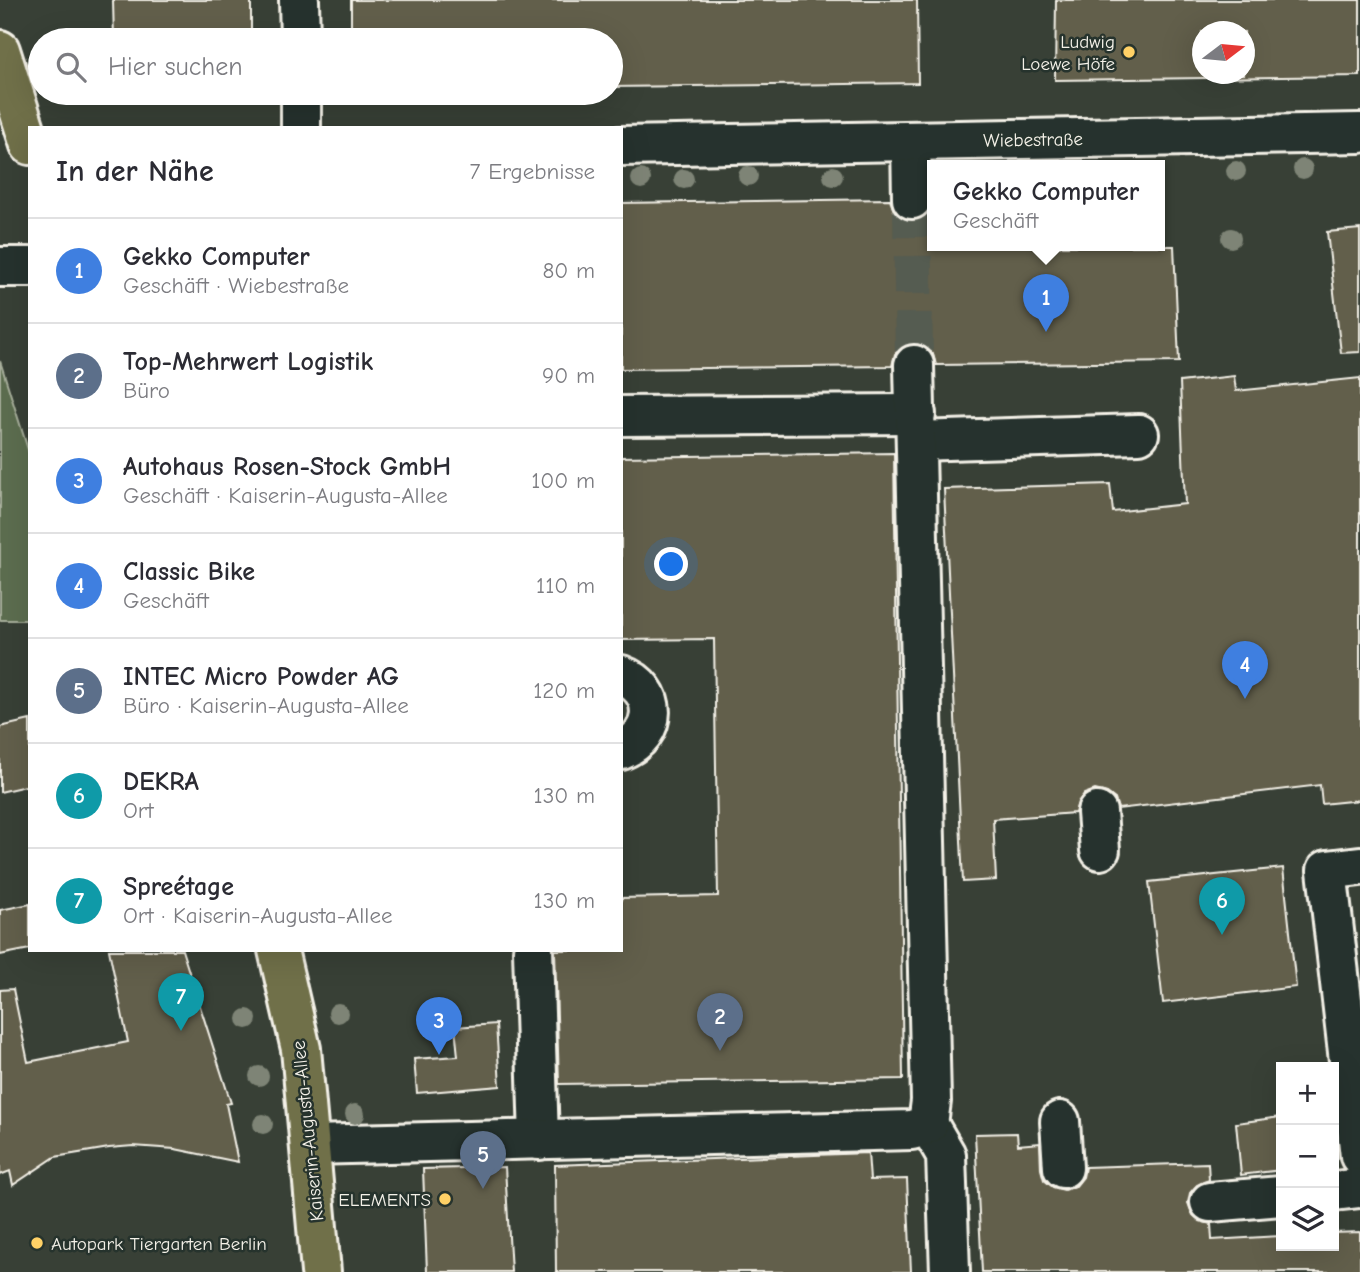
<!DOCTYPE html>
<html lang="de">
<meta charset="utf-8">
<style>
:root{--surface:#fff;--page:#f7f7f7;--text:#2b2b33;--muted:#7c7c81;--line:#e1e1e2;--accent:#8a764a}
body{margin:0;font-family:"Comic Neue",sans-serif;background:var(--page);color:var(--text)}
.controls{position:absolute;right:21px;bottom:21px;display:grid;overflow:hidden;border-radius:0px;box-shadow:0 7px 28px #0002}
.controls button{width:63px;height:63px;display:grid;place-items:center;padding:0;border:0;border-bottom:2px solid var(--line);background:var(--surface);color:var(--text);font:35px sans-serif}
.compass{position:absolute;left:1192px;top:21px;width:63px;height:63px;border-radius:50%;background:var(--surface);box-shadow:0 7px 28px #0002;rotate:74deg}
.you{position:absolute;left:672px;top:565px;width:24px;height:24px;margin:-18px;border:5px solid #fff;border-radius:50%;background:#1a73e8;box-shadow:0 0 0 10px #1a73e833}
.badge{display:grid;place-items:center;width:46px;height:46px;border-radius:50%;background:var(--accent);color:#fff;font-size:23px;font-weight:700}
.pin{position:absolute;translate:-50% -58px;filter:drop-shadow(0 2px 4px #0008)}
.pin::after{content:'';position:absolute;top:37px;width:24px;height:21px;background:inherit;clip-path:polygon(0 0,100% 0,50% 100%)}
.popup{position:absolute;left:927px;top:160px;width:238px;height:91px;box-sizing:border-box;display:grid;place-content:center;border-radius:0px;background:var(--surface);filter:drop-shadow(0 2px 5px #0005);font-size:23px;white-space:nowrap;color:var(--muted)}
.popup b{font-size:26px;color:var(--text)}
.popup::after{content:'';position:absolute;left:50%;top:100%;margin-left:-14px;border:14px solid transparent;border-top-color:var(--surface)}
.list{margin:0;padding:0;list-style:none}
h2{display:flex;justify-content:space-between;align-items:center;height:91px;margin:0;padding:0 28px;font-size:30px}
h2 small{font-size:23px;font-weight:400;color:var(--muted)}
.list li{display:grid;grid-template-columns:46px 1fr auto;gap:21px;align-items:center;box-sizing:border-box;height:105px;padding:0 28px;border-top:2px solid var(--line)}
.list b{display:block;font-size:26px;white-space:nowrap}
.list p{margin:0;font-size:23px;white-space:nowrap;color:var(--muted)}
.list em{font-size:23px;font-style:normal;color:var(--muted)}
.icon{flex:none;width:38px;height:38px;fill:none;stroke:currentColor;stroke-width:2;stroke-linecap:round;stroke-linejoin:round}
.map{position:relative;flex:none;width:1360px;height:1272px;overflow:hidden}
.search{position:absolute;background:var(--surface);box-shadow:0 7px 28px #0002;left:28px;top:28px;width:595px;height:77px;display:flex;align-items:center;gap:18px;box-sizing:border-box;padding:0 24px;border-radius:38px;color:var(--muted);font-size:26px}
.panel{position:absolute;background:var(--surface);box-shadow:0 7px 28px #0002;left:28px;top:126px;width:595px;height:826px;border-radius:0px}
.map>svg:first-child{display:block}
.green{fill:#5c6d4f;stroke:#a8af9c;stroke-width:2}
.building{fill:#625e4b;stroke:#f4f1e8;stroke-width:2;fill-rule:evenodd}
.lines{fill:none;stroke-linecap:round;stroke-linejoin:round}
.minor-tunnel{stroke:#545b51;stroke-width:38;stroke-dasharray:38 19;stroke-linecap:butt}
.minor-casing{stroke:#f4f1e8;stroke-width:44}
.major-casing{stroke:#f4f1e8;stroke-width:44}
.minor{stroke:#26332d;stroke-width:38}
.major{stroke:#70704a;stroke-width:38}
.tree{fill:#7e8476}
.poi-dot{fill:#ffd166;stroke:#26332d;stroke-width:2.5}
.labels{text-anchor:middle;stroke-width:5;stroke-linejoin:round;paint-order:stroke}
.poi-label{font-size:19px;fill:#f4f1e8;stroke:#26332d;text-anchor:end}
.street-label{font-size:19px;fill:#f4f1e8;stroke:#26332d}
</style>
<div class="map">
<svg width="1360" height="1272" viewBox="0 0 1360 1272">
<rect width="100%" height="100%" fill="#384036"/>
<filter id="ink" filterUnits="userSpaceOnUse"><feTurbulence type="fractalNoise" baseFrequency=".0143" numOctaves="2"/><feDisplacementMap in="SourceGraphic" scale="14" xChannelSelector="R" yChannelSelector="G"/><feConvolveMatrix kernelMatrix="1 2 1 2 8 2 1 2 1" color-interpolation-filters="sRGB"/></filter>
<g filter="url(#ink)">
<path class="green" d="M 0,361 L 30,456 L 30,620 L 0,620 Z"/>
<g class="building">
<path d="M 113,0 L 251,0 L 251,40 L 114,40 Z"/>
<path d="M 351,0 L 917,0 L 918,83 L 611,87 L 611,40 L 351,40 Z"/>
<path d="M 1056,0 L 1360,0 L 1360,76 L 1055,80 ZM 1202,32 L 1244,32 L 1244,74 L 1202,74 Z"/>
<path d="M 890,199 L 894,211 L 902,218 L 912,221 L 924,217 L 932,205 L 932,246 L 1174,246 L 1179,362 L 936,365 L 933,354 L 925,346 L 913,343 L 902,347 L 895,354 L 892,366 L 621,369 L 621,203 Z"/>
<path d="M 1360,229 L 1360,352 L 1341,353 L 1327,232 Z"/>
<path d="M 1234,376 L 1236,391 L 1360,378 L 1360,800 L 1322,804 L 1320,785 L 1118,809 L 1115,799 L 1107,793 L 1095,790 L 1084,794 L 1078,802 L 1075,813 L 993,819 L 996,880 L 963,882 L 944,489 L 1110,484 L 1113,512 L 1185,504 L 1180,382 Z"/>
<path d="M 894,453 L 903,1079 L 559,1084 L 555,950 L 621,950 L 621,898 L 718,896 L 714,639 L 621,640 L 621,457 Z"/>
<path d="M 30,720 L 30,785 L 0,792 L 0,727 Z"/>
<path d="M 1283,868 L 1296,987 L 1163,1003 L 1149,882 Z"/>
<path d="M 30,904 L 30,949 L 0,955 L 0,910 Z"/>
<path d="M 109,950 L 182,950 L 231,1103 L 226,1104 L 238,1162 L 175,1149 L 133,1146 L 109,1148 L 55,1157 L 13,1185 L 10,1171 L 0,1175 L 0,990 L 13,989 L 28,1062 L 128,1042 Z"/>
<path d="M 496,1024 L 500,1086 L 417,1093 L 414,1059 L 458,1056 L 455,1027 Z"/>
<path d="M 1281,1117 L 1281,1170 L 1241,1175 L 1236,1123 Z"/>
<path d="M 1017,1133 L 1018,1145 L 1040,1143 L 1041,1169 L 1044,1180 L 1053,1187 L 1064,1190 L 1076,1186 L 1083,1177 L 1085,1167 L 1208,1163 L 1209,1180 L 1197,1185 L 1190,1193 L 1188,1203 L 1193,1215 L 1200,1221 L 1211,1224 L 1212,1240 L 1281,1236 L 1281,1246 L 1334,1246 L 1334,1233 L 1360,1232 L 1360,1272 L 982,1272 L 975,1134 Z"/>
<path d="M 868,1153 L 870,1180 L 907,1179 L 911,1272 L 556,1272 L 555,1165 Z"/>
<path d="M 505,1167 L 511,1272 L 427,1272 L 423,1169 Z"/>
</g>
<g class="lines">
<path class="minor-tunnel" d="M 912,199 L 914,365"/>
<g class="minor-casing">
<g id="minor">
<path d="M 299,0 L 300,40"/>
<path d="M 301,93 L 301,128"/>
<path d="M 911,141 L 912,199"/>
<path d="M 621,146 L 1360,133"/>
<path d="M 0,267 L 30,267"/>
<path d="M 621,416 L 916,414"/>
<path d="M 916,441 L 1139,434"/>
<path d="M 621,675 C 660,689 659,735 621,750"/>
<path d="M 1097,812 L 1100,850"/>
<path d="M 1360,866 L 1327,870 L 1360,1156"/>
<path d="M 533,950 L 539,1140"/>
<path d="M 1060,1121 L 1063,1168"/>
<path d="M 928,1124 L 946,1155 L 950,1272"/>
<path d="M 310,1145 L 912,1130 L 928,1124 L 931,1101 L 914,365"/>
<path d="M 1334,1191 L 1360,1188"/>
<path d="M 1210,1202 L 1281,1196"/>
</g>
</g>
<g class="major-casing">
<g id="major">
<path d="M 0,50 L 30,145"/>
<path d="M 278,950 L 301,1049 L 321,1272"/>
</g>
</g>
<use href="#minor" class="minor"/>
<use href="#major" class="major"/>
</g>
<g class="tree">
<circle cx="1303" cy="169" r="10"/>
<circle cx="1236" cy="171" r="10"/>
<circle cx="748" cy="176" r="10"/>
<circle cx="833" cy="176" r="10"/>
<circle cx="641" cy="179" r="10"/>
<circle cx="684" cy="179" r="10"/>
<circle cx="1231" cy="238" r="10"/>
<circle cx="338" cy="1013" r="10"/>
<circle cx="247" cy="1019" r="10"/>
<circle cx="259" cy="1076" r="10"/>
<circle cx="355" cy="1114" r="10"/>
<circle cx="263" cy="1124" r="10"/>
</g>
</g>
<g class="poi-dot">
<circle cx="1129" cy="52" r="7"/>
<circle cx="445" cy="1199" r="7"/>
<circle cx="37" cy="1243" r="7"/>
</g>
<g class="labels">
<g class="poi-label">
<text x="1115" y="48">Ludwig<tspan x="1115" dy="22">Loewe Höfe</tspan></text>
<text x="431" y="1206">ELEMENTS</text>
<text x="51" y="1250" text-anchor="start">Autopark Tiergarten Berlin</text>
</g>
<g class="street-label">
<text transform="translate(1033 139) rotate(-1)" y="7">Wiebestraße</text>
<text transform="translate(307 1131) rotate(-96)" y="7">Kaiserin-Augusta-Allee</text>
</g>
</g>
</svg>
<div class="controls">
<button>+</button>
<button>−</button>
<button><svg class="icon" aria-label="layers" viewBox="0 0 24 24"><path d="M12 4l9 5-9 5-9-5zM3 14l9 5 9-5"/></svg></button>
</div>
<svg class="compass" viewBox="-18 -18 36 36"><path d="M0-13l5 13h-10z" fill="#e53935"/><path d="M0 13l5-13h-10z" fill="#7c7c81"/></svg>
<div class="you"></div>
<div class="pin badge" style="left:1046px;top:332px;background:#3f7fe0">1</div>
<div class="popup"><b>Gekko Computer</b>Geschäft</div>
<div class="pin badge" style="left:720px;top:1051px;background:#5c6f8a">2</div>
<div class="pin badge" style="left:439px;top:1055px;background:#3f7fe0">3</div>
<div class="pin badge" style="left:1245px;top:699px;background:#3f7fe0">4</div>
<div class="pin badge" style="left:483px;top:1189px;background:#5c6f8a">5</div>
<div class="pin badge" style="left:1222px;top:935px;background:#0f9aa8">6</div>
<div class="pin badge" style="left:181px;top:1031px;background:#0f9aa8">7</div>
<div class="search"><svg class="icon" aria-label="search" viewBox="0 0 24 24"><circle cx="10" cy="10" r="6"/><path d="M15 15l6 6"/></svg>Hier suchen</div>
<section class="panel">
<h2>In der Nähe<small>7 Ergebnisse</small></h2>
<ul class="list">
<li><span class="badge" style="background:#3f7fe0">1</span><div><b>Gekko Computer</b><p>Geschäft · Wiebestraße</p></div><em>80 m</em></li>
<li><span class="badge" style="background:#5c6f8a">2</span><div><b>Top-Mehrwert Logistik</b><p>Büro</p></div><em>90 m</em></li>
<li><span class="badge" style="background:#3f7fe0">3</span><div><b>Autohaus Rosen-Stock GmbH</b><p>Geschäft · Kaiserin-Augusta-Allee</p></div><em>100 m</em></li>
<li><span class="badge" style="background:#3f7fe0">4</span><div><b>Classic Bike</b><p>Geschäft</p></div><em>110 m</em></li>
<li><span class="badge" style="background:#5c6f8a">5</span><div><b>INTEC Micro Powder AG</b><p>Büro · Kaiserin-Augusta-Allee</p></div><em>120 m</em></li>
<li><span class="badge" style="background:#0f9aa8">6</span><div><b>DEKRA</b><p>Ort</p></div><em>130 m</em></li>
<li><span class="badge" style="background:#0f9aa8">7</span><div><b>Spreétage</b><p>Ort · Kaiserin-Augusta-Allee</p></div><em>130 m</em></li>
</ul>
</section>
</div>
